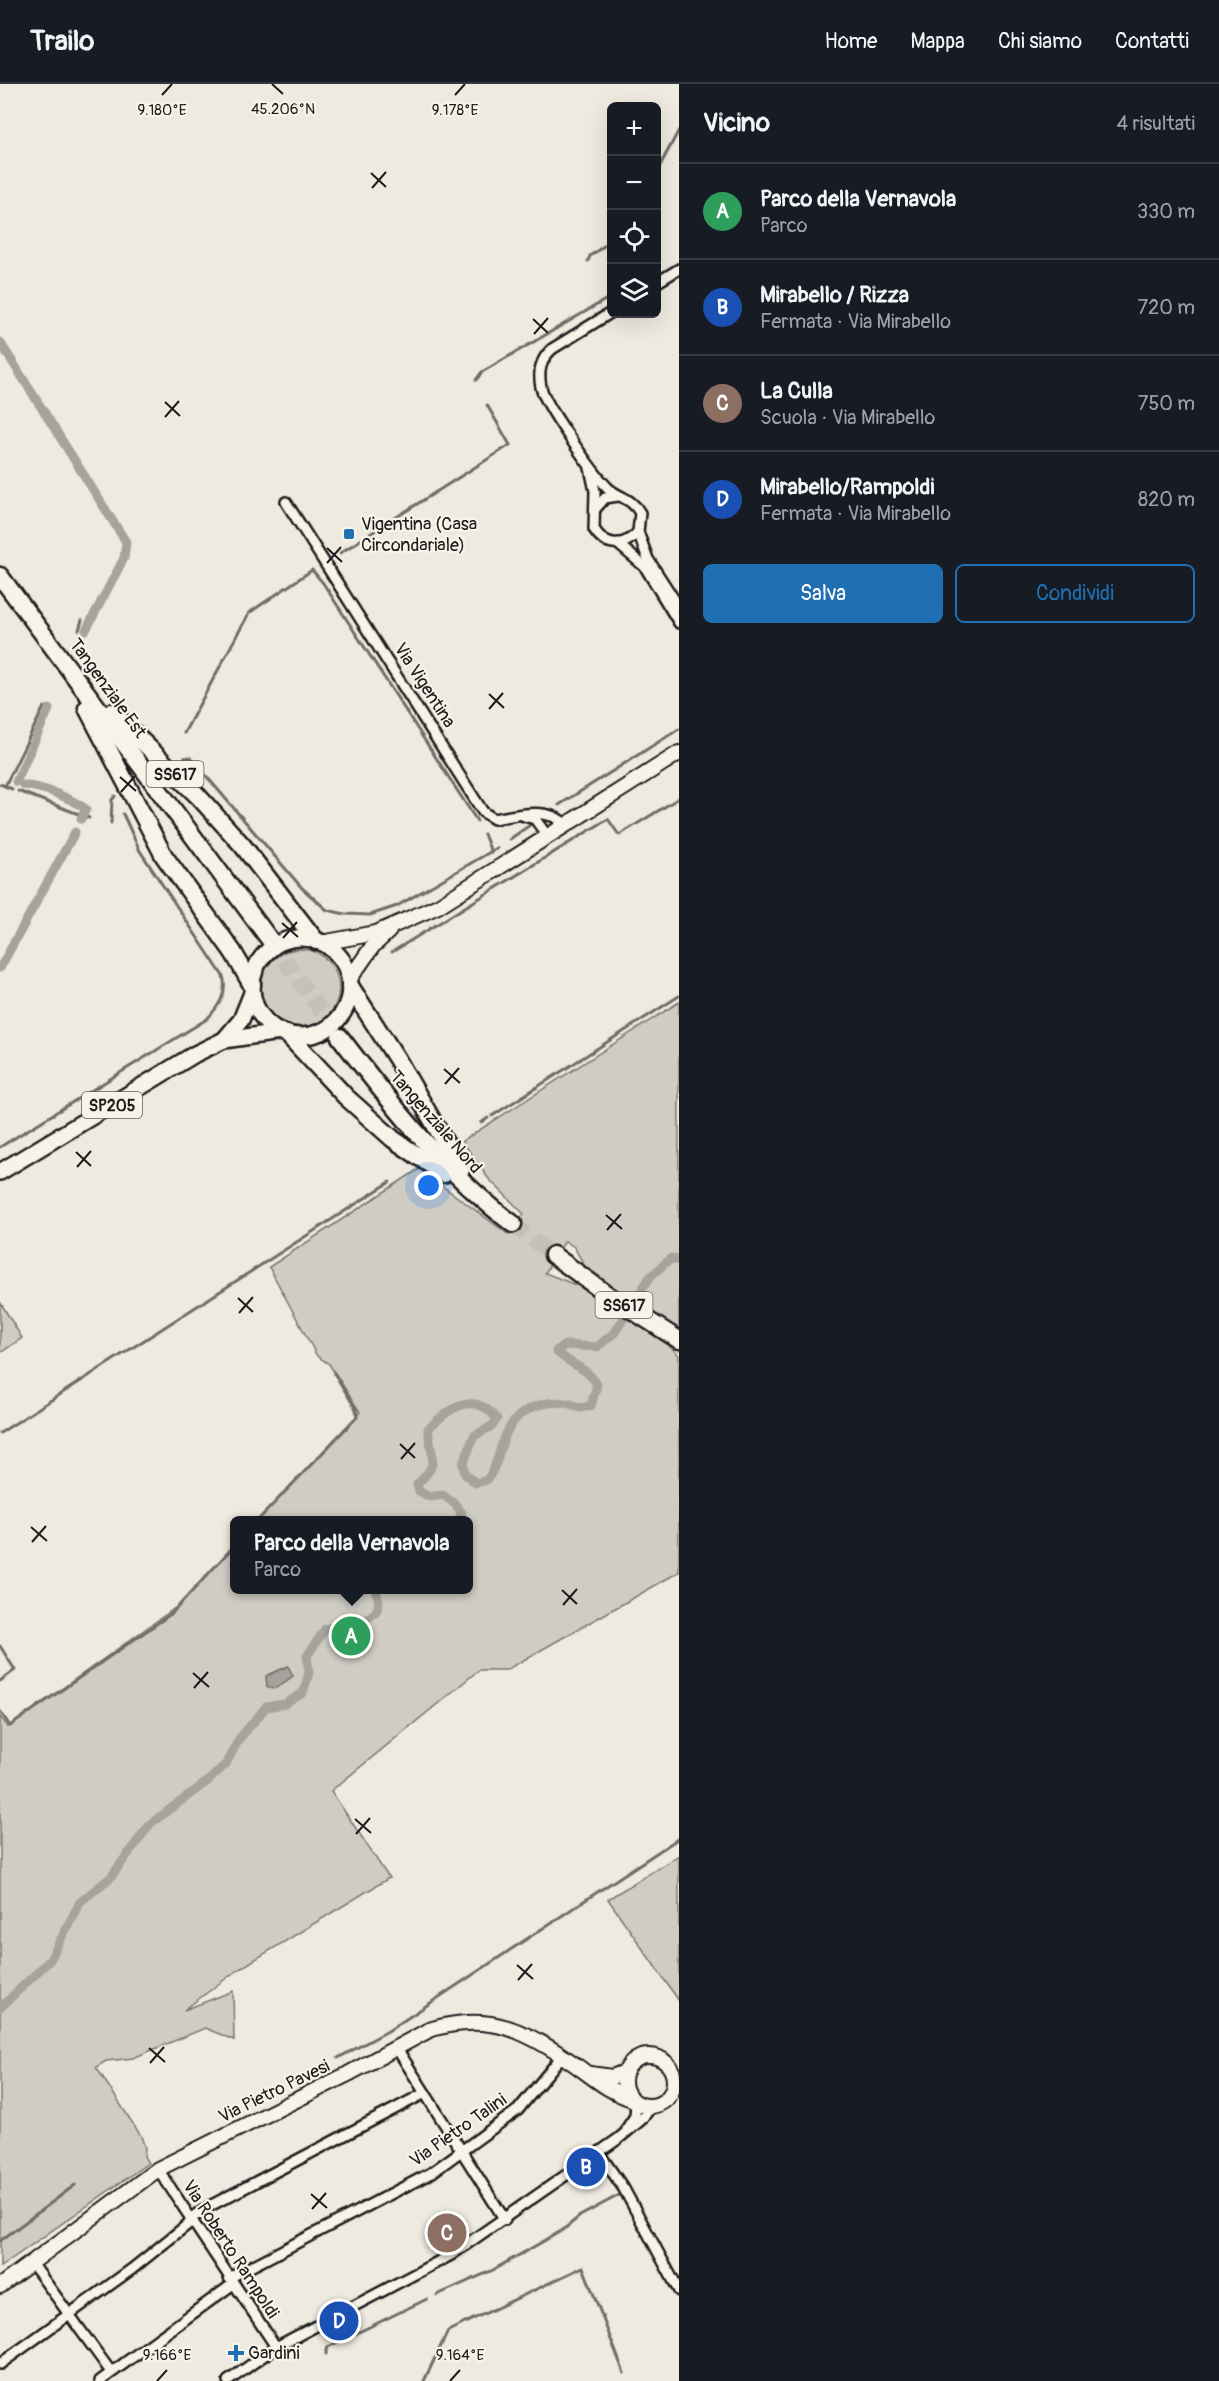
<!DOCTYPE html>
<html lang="it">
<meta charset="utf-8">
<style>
:root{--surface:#171b24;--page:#242831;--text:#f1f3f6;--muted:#9ea1a6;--line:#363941;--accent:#1f6fb2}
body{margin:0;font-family:Pangolin,sans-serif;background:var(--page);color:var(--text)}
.controls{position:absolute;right:18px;top:18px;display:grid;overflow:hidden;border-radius:9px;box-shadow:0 6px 24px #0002}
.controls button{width:54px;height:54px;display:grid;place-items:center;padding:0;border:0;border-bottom:2px solid var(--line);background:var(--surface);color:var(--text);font:30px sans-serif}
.you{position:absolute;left:429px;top:1102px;width:21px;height:21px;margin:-15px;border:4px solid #fff;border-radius:50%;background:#1a73e8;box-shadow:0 0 0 9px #1a73e833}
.badge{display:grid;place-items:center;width:39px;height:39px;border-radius:50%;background:var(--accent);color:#fff;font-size:20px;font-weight:700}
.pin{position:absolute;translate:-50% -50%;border:3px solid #fff;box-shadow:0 2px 6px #0006}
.popup{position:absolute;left:230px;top:1432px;width:243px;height:78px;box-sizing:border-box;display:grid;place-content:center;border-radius:9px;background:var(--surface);filter:drop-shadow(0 2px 4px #0005);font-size:20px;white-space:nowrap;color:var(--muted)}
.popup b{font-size:22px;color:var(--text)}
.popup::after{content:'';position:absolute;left:50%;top:100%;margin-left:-12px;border:12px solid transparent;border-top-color:var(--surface)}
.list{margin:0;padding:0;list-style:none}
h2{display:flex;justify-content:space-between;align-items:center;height:78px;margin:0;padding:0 24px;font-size:26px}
h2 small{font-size:20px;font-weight:400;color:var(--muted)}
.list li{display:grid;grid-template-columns:39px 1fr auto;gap:18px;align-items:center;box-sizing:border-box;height:96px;padding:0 24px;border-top:2px solid var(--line)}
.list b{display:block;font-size:22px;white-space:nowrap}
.list p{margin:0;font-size:20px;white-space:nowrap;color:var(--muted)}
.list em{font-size:20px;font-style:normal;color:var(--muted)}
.actions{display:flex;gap:12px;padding:18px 24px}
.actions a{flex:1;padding:14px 0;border:2px solid var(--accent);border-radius:9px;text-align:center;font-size:21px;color:var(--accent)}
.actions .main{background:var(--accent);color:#fff}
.icon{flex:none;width:33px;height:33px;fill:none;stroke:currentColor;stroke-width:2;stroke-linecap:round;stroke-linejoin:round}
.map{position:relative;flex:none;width:679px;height:2297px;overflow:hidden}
header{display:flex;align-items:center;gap:36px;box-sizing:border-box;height:84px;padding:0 30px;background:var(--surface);border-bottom:2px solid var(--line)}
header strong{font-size:28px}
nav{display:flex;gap:33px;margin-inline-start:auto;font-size:21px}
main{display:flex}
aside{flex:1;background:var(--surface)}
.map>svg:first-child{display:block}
.green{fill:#cfccc3;stroke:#767470;stroke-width:1.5}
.water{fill:#a6a39d;stroke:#6f6d69;stroke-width:1.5}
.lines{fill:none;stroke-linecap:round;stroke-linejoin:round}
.stream{stroke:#6f6d69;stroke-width:3}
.canal{stroke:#a6a39d;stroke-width:9}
.highway-tunnel{stroke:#c4c1b9;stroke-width:16;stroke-dasharray:16 8;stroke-linecap:butt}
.street-casing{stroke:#1c1c1c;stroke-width:14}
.secondary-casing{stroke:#1c1c1c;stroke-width:18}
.primary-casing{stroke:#1c1c1c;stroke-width:20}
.highway-casing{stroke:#1c1c1c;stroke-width:21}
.street{stroke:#f7f3e8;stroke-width:9}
.secondary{stroke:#f7f3e8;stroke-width:14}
.primary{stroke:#f7f3e8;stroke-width:15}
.highway{stroke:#f7f3e8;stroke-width:16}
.ticks{fill:none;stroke:#1c1c1c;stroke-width:2}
.poi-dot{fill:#1f6fb2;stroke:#f7f3e8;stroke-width:2}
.labels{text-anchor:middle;stroke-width:4.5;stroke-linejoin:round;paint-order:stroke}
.shield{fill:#f7f3e8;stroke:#5e5c59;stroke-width:1.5}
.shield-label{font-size:16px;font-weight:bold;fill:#1c1c1c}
.poi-label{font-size:18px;fill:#1c1c1c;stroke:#f7f3e8;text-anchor:start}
.street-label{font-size:18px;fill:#1c1c1c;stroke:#f7f3e8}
.ticks-label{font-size:15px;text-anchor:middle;fill:#1c1c1c;stroke:#f7f3e8;stroke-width:4.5;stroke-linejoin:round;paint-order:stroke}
</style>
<header>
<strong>Trailo</strong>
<nav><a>Home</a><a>Mappa</a><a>Chi siamo</a><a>Contatti</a></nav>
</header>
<main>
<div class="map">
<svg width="679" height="2297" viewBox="0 0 679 2297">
<rect width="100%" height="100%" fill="#eeeae0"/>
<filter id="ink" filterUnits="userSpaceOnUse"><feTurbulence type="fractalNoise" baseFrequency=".0167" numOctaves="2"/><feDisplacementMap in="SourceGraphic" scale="12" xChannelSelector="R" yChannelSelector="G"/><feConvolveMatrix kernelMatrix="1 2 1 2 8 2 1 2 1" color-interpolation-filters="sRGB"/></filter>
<g filter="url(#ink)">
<g class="green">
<circle cx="300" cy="904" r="39"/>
<path d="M 679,918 L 679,1244 L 673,1244 L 588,1188 L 574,1163 L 565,1157 L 545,1189 L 581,1203 L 666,1259 L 679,1271 L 679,1488 L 506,1586 L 479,1586 L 331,1707 L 389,1794 L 236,1887 L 184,1926 L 233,1907 L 234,1956 L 205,1944 L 133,1974 L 106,1977 L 96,1983 L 141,2052 L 145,2064 L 144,2072 L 148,2079 L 0,2183 L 0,1632 L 8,1643 L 183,1518 L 234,1462 L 234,1506 L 468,1506 L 468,1436 L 258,1436 L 360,1328 L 329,1280 L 317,1272 L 269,1183 L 419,1085 L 508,1150 L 524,1130 L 488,1094 L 462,1057 Z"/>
<path d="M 0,1218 L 22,1254 L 0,1269 Z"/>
<path d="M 679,1771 L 679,1917 L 608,1815 Z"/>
</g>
<path class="water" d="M 288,1582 L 293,1592 L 276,1604 L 267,1603 L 266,1592 Z"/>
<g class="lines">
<g class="stream">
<path d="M 656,89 L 679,46"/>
<path d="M 588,177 L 590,172 L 612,156"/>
<path d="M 476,296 L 482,288 L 612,212"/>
<path d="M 340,469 L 510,361 L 487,321"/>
<path d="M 79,546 L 82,536"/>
<path d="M 184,649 L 249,529 L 312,486 L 323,499 L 477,737"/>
<path d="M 184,674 L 190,673 L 302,804 L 327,826 L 345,830 L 370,831 L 397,822 L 497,764"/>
<path d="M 0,700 L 12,705"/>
<path d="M 5,702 L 44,623"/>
<path d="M 18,707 L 89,734"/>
<path d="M 559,721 L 679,645"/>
<path d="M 111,739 L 112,716 L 115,712"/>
<path d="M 484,750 L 491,768"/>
<path d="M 510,755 L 530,741"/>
<path d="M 392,868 L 608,735 L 619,751 L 679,714"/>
<path d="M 492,1032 L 679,912"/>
<path d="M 481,1039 L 488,1034"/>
<path d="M 0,1063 L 207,935 C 219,922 228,909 223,892 L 140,767 L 123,730"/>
<path d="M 0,1349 L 390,1098"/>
<path d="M 258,1436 L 357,1333 L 356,1325 L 334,1289"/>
<path d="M 0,1562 L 15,1586 L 0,1597"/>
<path d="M 0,1627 L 10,1642 L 172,1529 L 234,1462"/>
<path d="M 338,1974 L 388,1947 L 679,1754"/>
<path d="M 0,2157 L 75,2101"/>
<path d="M 437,2211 L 493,2186 L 563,2146 L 580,2132 L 621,2110"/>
<path d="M 326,2270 L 328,2263 L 427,2215"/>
<path d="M 424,2297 L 448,2247 L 583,2183 L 624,2289"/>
</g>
<g class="canal">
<path d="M 0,258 L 126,458 L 124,474 L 86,546"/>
<path d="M 16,698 L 49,625"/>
<path d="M 23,701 C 45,704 68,713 86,725 L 81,735"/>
<path d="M 0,884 L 75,748"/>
<path d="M 458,1436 L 462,1429 L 455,1420 L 443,1411 L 429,1413 L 419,1407 L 417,1400 C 441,1379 431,1373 428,1345 C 448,1325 474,1305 497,1335 L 492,1342 L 474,1352 L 463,1380 L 465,1390 L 476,1399 L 487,1396 C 500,1378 498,1365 507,1348 C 520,1321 555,1311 580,1324 L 591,1322 L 597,1300 C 583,1280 572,1283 556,1267 L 565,1261 L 597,1263 L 615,1248 L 650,1193 L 671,1174 L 679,1177"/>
<path d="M 0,1924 L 50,1876 L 80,1818 L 111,1793 L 150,1740 L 208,1697 L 226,1680 L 239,1655 L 266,1623 L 285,1620 L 303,1609 L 309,1589 L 307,1572 L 325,1545 C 346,1540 392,1538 375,1506"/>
</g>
<g class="highway-tunnel">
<path d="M 270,856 L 340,953"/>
<path d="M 513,1140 L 553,1171"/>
</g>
<g class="street-casing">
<g id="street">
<path d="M 656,199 L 679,185"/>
<path d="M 590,384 L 595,407 L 594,445 C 605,463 624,464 638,448 L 640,429 C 632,414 619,414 608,404 C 594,390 544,320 541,303 C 538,288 540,276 552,265 L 612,228"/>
<path d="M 286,418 L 483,728 L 494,735 C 515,731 551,722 566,742"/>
<path d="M 596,424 L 605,414 L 618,412"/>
<path d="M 638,448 L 648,475 L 679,523"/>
<path d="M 618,460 L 645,483 L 679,539"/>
<path d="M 524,732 L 535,735 L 548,753"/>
<path d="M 396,1963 L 505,2136"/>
<path d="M 627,2044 L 635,2032 L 636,2019"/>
<path d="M 599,2069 L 624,2105 L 679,2207"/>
<path d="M 158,2085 L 276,2263"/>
<path d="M 31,2178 L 111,2288"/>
<path d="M 229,2194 L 431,2089 L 518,2026 L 562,1972"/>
<path d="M 0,2280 L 132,2185 L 187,2141 L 192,2134 L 208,2123 L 425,2009"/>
<path d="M 100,2297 L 233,2200"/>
<path d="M 228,2297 L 276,2263 L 451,2171 L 618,2055 L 641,2036 L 652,2022"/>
</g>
</g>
<g class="secondary-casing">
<g id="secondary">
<path d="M 321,859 L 376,849 L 438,822 L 679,669"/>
<path d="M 349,896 L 372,863 L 389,847"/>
<circle cx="649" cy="1997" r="25"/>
<path d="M 590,1990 L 612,1993 L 625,1988"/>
<path d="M 0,2202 L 158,2085 L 348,1990 L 429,1946 C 489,1927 528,1947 577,1982 C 595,1995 610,2008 632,2015"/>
</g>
</g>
<g class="primary-casing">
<g id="primary">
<circle cx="301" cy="903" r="49"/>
<path d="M 224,956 L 241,936 L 252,909"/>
<path d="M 0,1088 L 195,970 L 224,956 L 281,948"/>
</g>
</g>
<g class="highway-casing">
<g id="highway">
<path d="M 0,492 L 270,856"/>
<path d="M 87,624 L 164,772 L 233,868 L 252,901"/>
<path d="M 112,628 L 198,712 L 243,762 L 316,857"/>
<path d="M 350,902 L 397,975 L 461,1086"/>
<path d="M 287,950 L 346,1013 L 393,1055 L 444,1090"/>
<path d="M 340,953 C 392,1021 444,1088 513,1140"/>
<path d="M 553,1171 L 608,1211 L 679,1256"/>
</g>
</g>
<use href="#street" class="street"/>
<use href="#secondary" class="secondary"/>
<use href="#primary" class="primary"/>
<use href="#highway" class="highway"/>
</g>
</g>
<path class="ticks" d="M 272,0 L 283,10M 162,11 L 172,0M 455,11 L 465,0M 371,89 L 386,103M 372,104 L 386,88M 533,235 L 548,249M 534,250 L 548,234M 165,318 L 180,332M 165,333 L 179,317M 327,464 L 342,478M 327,479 L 341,463M 489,610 L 504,624M 489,625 L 503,609M 120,693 L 136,707M 121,708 L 135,692M 282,839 L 298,853M 283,854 L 297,838M 444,985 L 460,999M 445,1000 L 459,984M 76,1068 L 91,1082M 77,1083 L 91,1067M 606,1131 L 622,1145M 607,1146 L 621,1130M 238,1214 L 253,1228M 239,1229 L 253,1213M 400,1360 L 415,1374M 401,1375 L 415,1359M 31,1443 L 47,1457M 32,1458 L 46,1442M 562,1506 L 577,1520M 563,1521 L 577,1505M 193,1589 L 209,1603M 194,1604 L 208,1588M 355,1735 L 371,1749M 356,1750 L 370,1734M 517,1881 L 533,1895M 518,1896 L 532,1880M 149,1964 L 165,1978M 150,1979 L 164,1963M 311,2110 L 327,2124M 312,2125 L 326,2109M 157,2297 L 167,2286M 450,2297 L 460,2286"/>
<g class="poi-dot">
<rect x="343" y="444" width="12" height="12" rx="3"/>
<path d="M233 2260h6v6h6v6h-6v6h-6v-6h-6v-6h6z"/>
</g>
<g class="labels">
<g class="shield">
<rect x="146.5" y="677" width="57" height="26" rx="4.5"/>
<rect x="82" y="1008" width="60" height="26" rx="4.5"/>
<rect x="595.5" y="1208" width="57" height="26" rx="4.5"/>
</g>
<g class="shield-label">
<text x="175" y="696">SS617</text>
<text x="112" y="1027">SP205</text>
<text x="624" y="1227">SS617</text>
</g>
<g class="poi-label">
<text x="361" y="446">Vigentina (Casa<tspan x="361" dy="21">Circondariale)</tspan></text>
<text x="248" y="2275">Gardini</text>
</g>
<g class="street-label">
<text transform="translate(425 601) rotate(57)" y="6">Via Vigentina</text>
<text transform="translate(108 604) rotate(54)" y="6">Tangenziale Est</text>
<text transform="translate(436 1038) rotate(49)" y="6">Tangenziale Nord</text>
<text transform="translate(274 2007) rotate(-26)" y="6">Via Pietro Pavesi</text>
<text transform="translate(458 2046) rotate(-35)" y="6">Via Pietro Talini</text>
<text transform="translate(231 2165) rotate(57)" y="6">Via Roberto Rampoldi</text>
</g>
</g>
<g class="ticks-label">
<text x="283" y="30">45.206°N</text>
<text x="162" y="31">9.180°E</text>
<text x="455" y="31">9.178°E</text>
<text x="167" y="2276">9.166°E</text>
<text x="460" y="2276">9.164°E</text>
</g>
</svg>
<div class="controls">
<button>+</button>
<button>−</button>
<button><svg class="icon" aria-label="locate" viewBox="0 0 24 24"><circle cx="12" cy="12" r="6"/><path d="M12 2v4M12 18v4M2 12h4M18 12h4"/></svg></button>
<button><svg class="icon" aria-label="layers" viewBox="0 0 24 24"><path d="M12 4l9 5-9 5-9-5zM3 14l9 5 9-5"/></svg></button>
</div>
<div class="you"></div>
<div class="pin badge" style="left:351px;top:1552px;background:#2e9e5b">A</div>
<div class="popup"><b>Parco della Vernavola</b>Parco</div>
<div class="pin badge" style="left:586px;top:2083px;background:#1a4fb4">B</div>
<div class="pin badge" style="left:447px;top:2149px;background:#8d6e63">C</div>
<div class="pin badge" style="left:339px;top:2237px;background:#1a4fb4">D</div>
</div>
<aside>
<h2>Vicino<small>4 risultati</small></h2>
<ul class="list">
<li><span class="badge" style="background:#2e9e5b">A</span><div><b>Parco della Vernavola</b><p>Parco</p></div><em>330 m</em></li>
<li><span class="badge" style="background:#1a4fb4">B</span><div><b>Mirabello / Rizza</b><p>Fermata · Via Mirabello</p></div><em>720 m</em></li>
<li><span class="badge" style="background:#8d6e63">C</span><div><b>La Culla</b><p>Scuola · Via Mirabello</p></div><em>750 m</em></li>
<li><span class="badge" style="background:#1a4fb4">D</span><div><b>Mirabello/Rampoldi</b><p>Fermata · Via Mirabello</p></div><em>820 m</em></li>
</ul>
<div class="actions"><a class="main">Salva</a><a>Condividi</a></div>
</aside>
</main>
